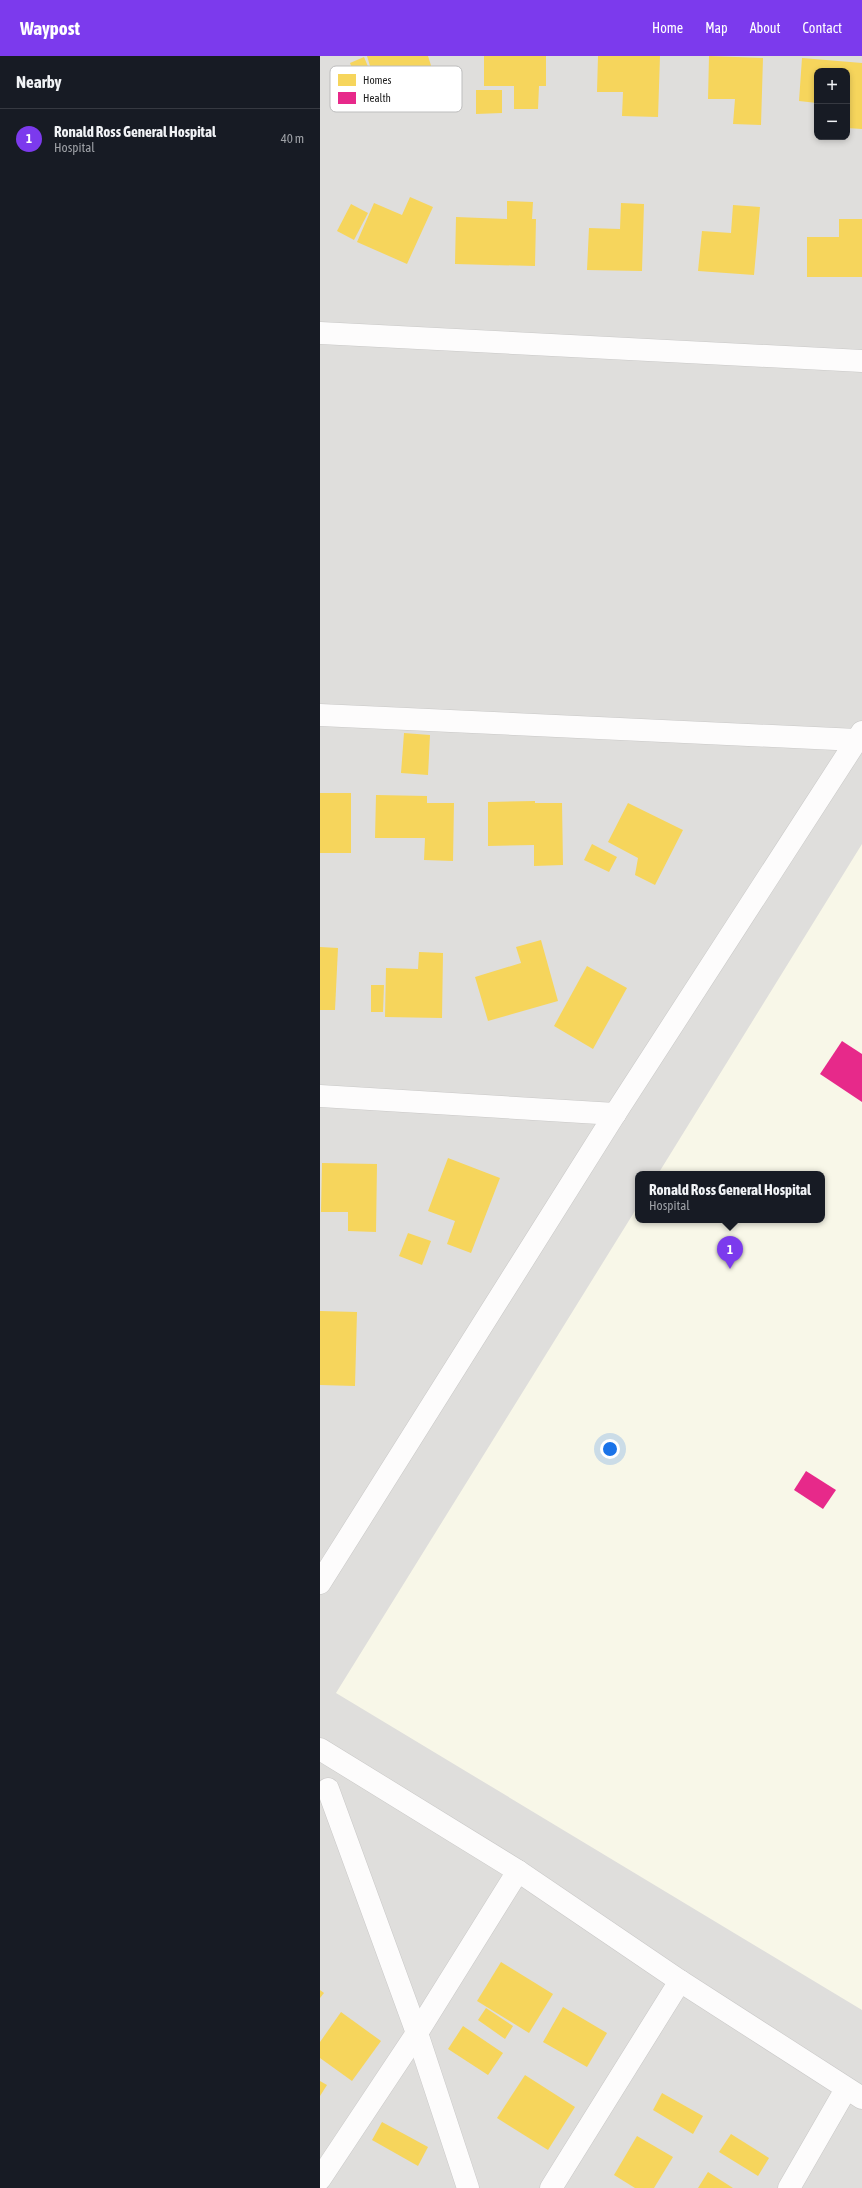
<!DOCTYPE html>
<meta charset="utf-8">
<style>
:root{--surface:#171b24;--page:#242831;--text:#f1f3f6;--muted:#9ea1a6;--line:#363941;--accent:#7c3aed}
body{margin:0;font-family:"Asap Condensed",sans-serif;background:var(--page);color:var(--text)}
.controls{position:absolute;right:12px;top:12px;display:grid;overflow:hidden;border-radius:8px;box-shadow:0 2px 6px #0003}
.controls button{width:36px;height:36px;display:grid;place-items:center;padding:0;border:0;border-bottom:1px solid var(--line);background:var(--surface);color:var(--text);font:20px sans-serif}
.you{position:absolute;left:290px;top:1393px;width:14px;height:14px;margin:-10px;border:3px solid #fff;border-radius:50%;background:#1a73e8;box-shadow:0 0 0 6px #1a73e833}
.badge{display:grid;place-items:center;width:26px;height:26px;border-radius:50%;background:var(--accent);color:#fff;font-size:13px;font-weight:700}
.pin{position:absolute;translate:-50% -33px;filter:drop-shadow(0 1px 2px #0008)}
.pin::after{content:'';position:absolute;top:21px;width:14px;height:12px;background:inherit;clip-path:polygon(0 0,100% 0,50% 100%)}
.popup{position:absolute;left:315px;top:1115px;width:190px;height:52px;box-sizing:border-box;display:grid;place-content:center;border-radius:8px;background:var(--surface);filter:drop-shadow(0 1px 3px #0005);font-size:13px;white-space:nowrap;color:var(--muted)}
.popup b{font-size:15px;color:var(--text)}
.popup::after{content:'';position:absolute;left:50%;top:100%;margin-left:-8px;border:8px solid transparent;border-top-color:var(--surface)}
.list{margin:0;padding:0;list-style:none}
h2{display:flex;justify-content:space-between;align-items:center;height:52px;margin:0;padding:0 16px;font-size:17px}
h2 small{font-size:13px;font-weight:400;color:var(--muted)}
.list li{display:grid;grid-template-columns:26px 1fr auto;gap:12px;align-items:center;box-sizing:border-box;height:60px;padding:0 16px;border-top:1px solid var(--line)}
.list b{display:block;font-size:15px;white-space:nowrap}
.list p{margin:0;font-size:13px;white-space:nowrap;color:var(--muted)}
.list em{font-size:13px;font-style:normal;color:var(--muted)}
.map{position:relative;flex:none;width:542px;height:2132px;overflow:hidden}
header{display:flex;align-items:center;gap:24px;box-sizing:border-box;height:56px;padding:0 20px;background:var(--accent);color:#fff}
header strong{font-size:19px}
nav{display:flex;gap:22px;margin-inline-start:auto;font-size:14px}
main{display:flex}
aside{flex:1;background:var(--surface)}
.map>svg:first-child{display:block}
.residential{fill:#dfdedc;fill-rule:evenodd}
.education{fill:#f8f7e8}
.homes{fill:#f6d55c}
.health{fill:#e7298a}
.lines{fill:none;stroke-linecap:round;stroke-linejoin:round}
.minor-casing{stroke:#c9c8c7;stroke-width:23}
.minor{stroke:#fdfcfc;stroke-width:22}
.key{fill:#fff;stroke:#bdbdbd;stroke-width:1}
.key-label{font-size:11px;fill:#222}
</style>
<header>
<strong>Waypost</strong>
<nav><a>Home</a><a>Map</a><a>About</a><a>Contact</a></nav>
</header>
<main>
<aside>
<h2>Nearby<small></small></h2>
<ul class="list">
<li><span class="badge">1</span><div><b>Ronald Ross General Hospital</b><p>Hospital</p></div><em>40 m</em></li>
</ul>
</aside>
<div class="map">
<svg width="542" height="2132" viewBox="0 0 542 2132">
<rect width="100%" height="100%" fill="#f0eeeb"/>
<path class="residential" d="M 0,0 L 542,0 L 542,2132 L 0,2132 ZM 497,15 L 527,15 L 527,81 L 497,81 ZM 318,1118 L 502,1118 L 502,1164 L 318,1164 Z"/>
<path class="education" d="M 542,788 L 542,1954 L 16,1637 L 318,1150 L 318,1164 L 502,1164 L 502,1118 L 338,1118 Z"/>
<g class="homes">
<path d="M 47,0 L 108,0 L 121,41 L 95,49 L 90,30 L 59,40 Z"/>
<path d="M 164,0 L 226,0 L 226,30 L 219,30 L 218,53 L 194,53 L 194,30 L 164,30 Z"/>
<path d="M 278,0 L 340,0 L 338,61 L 302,60 L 303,36 L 277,36 Z"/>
<path d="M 389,0 L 443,2 L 441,69 L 413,68 L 415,43 L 388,43 Z"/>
<path d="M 44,1 L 52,20 L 37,26 L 30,7 Z"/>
<path d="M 482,2 L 542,7 L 542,73 L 527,72 L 527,15 L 497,15 L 497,47 L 479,45 Z"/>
<path d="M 156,34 L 182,34 L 182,57 L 156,58 Z"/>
<path d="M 90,141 L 113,151 L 87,208 L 37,186 L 54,147 L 82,159 Z"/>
<path d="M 187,145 L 213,146 L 212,163 L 216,163 L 215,210 L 135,208 L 136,161 L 187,163 Z"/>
<path d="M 301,147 L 324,148 L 322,215 L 267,214 L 269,172 L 300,173 Z"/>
<path d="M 31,148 L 48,157 L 34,184 L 17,175 Z"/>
<path d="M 413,149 L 440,151 L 434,219 L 378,215 L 382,175 L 411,177 Z"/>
<path d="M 519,163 L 542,163 L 542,221 L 487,221 L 487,181 L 519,181 Z"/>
<path d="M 84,677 L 110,679 L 108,719 L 81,717 Z"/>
<rect x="0" y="737" width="31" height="60"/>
<path d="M 56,739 L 107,740 L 107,747 L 134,747 L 133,805 L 104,804 L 105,782 L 55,782 Z"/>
<path d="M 215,745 L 215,747 L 242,747 L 243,809 L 214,810 L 214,789 L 168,790 L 168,746 Z"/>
<path d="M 308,747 L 363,774 L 335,829 L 315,819 L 318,802 L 288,786 Z"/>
<path d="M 272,788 L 297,801 L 289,816 L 264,804 Z"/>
<path d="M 221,884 L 238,945 L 168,965 L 155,921 L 201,907 L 196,891 Z"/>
<path d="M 0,891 L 18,892 L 15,954 L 0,954 Z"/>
<path d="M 99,896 L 123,897 L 122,962 L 65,961 L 66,912 L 98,913 Z"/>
<path d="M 267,910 L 307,932 L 273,993 L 234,970 Z"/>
<path d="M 51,929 L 64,929 L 63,956 L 51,956 Z"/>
<path d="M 128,1102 L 180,1122 L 151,1197 L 127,1188 L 135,1165 L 108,1155 Z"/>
<path d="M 2,1107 L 57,1108 L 56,1176 L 28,1175 L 28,1156 L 1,1156 Z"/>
<path d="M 88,1177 L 111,1185 L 102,1209 L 79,1200 Z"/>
<path d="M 0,1255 L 37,1256 L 35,1330 L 0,1329 Z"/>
<path d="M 181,1906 L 233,1938 L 209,1977 L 157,1945 Z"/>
<path d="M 0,1934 L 4,1937 L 0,1942 Z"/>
<path d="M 243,1951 L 287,1977 L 267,2011 L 223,1986 Z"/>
<path d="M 166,1952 L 193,1970 L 185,1983 L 158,1964 Z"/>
<path d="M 21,1956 L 61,1985 L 32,2025 L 0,2002 L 0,1986 Z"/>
<path d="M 143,1970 L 183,1997 L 168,2019 L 128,1993 Z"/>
<path d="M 205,2019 L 255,2051 L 228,2094 L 177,2062 Z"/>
<path d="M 0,2025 L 7,2029 L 0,2040 Z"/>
<path d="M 342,2037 L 383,2060 L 373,2078 L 333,2054 Z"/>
<path d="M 62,2066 L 108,2091 L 98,2110 L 52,2084 Z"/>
<path d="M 411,2078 L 449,2102 L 438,2120 L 399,2096 Z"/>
<path d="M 317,2080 L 353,2101 L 334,2132 L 315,2132 L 294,2119 Z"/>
<path d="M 388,2116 L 413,2132 L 378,2132 Z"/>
</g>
<g class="health">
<path d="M 522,985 L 542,998 L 542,1046 L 500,1018 Z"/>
<path d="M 486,1415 L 516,1434 L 503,1453 L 474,1434 Z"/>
</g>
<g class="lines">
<g class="minor-casing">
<g id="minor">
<path d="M 0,277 L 542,305"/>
<path d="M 0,659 L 537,684"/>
<path d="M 0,1040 L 295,1058"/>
<path d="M 0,1527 L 295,1058 L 542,676"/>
<path d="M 0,1693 L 198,1815 L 360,1925 L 542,2042"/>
<path d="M 8,1733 L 97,1977 L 148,2132"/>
<path d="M 0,2123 L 97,1977 L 198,1815"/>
<path d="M 231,2132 L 360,1925"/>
<path d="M 469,2132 L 526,2033"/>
</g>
</g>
<use href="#minor" class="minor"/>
</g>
<rect x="10" y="10" width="132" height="46" rx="6" class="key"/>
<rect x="18" y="18" width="18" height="12" fill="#f6d55c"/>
<rect x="18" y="36" width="18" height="12" fill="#e7298a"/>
<g class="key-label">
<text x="43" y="28">Homes</text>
<text x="43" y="46">Health</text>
</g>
</svg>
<div class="controls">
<button>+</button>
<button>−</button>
</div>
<div class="you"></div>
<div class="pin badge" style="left:410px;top:1213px">1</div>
<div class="popup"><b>Ronald Ross General Hospital</b>Hospital</div>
</div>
</main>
